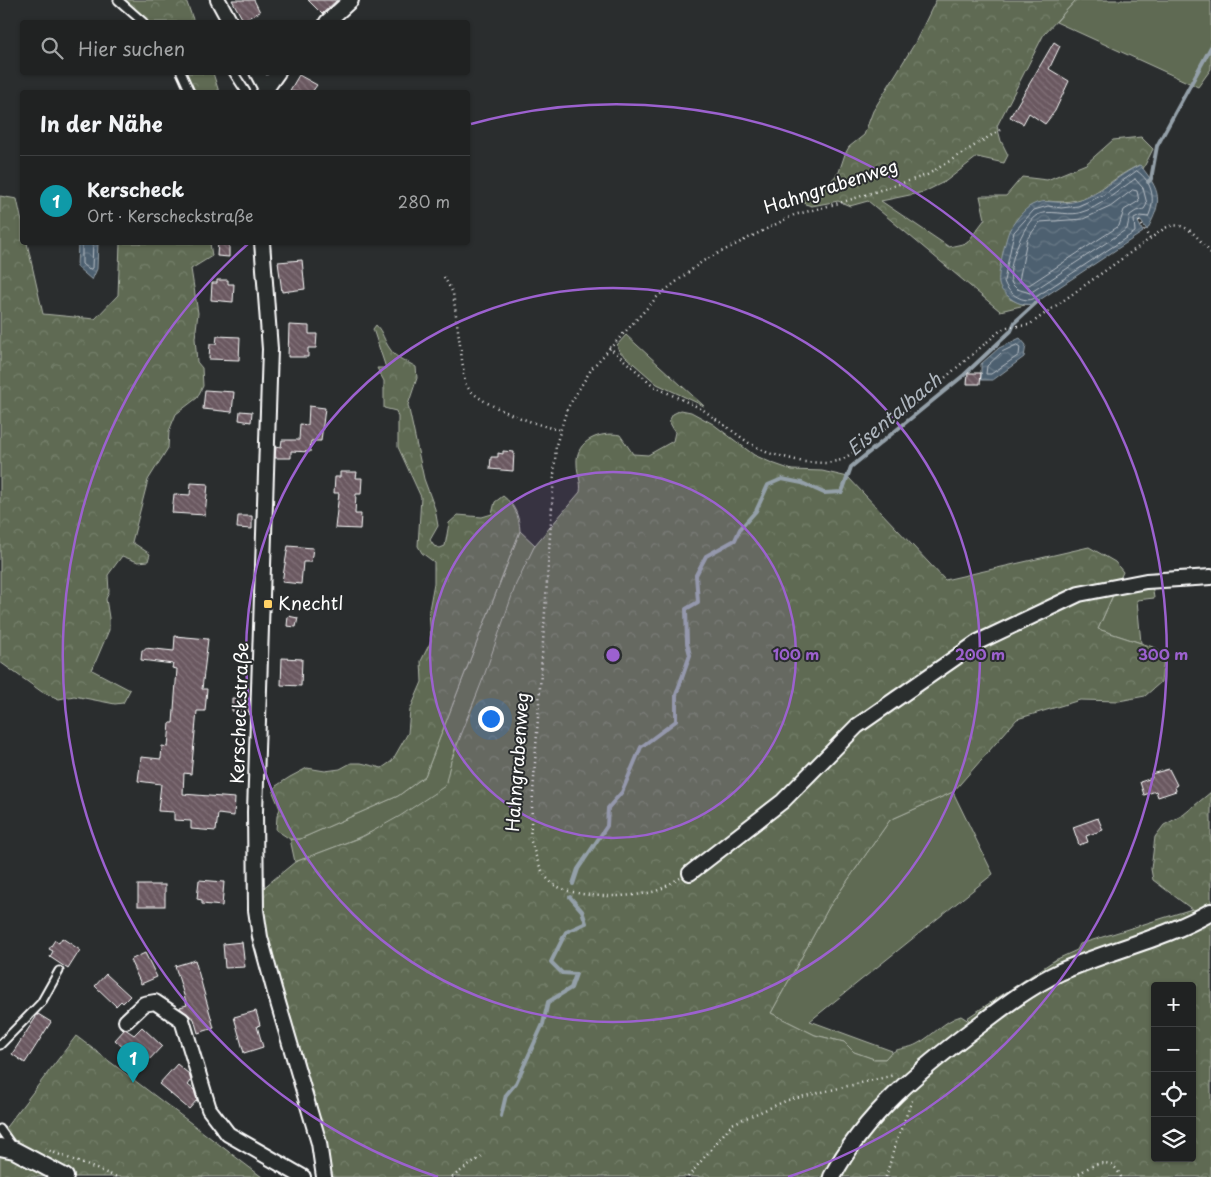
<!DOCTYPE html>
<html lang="de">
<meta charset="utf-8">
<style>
:root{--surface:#202222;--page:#282a2a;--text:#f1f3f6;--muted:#a2a4a5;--line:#3d3f40;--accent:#0b8043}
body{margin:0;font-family:"Playpen Sans",sans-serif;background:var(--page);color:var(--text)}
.controls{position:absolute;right:15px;bottom:15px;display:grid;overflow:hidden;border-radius:5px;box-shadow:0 1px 4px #0004}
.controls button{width:45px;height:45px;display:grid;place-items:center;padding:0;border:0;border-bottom:1px solid var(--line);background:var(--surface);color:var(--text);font:25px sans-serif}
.you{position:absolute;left:490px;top:718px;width:18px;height:18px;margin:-12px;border:4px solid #fff;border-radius:50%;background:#1a73e8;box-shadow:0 0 0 8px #1a73e833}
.badge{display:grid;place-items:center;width:32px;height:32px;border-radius:50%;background:var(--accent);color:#fff;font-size:16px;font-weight:700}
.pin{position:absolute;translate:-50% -41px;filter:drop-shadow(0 1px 2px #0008)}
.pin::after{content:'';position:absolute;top:26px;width:18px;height:15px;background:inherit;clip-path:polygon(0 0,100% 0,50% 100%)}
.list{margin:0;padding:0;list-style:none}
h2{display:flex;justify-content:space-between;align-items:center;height:65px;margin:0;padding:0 20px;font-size:21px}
h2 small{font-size:16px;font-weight:400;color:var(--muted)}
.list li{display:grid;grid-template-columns:32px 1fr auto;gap:15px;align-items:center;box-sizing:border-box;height:90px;padding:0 20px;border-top:1px solid var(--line)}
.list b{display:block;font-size:19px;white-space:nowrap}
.list p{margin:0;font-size:16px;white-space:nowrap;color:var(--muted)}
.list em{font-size:16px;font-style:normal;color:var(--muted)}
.icon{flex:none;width:28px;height:28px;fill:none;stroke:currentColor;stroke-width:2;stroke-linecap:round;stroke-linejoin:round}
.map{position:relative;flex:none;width:1211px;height:1177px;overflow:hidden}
.search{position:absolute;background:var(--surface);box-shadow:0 1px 4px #0004;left:20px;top:20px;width:450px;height:55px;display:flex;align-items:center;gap:12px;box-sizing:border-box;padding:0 18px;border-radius:5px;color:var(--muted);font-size:19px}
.panel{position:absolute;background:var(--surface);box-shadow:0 1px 4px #0004;left:20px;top:90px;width:450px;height:155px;border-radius:5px}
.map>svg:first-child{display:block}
.green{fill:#5e6a52;stroke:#aeb4a8}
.forest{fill:url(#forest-crowns);stroke:#aeb4a8;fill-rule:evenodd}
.water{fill:url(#water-waves);stroke:#94a0a9}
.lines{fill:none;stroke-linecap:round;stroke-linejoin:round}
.shore{stroke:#b8bfc6;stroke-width:1}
.stream{stroke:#94a0a9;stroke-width:4}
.building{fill:url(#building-back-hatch);stroke:#fff}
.service-casing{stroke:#fff;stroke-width:11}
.minor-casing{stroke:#fff;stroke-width:18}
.tertiary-casing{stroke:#fff;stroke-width:20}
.path{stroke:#fff;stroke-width:2.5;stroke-dasharray:1 4;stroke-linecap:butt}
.service{stroke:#2a2d2e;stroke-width:7}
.minor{stroke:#2a2d2e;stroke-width:14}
.tertiary{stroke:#2a2d2e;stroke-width:16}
.ring{fill:none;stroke:#9c61cf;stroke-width:2.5}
.poi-dot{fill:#ffd166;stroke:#2a2d2e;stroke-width:2}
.labels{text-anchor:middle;stroke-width:4;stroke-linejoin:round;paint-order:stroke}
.street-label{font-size:18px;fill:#fff;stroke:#2a2d2e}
.poi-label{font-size:18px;fill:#fff;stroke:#2a2d2e;text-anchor:start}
.water-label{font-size:19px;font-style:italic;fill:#afb7bf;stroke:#2a2d2e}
.centre{fill:#9c61cf;stroke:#2a2d2e;stroke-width:2.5}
.ring-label{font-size:15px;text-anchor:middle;font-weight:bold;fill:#9c61cf;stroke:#2a2d2e;stroke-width:4;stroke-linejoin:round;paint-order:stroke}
</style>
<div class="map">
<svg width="1211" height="1177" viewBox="0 0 1211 1177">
<defs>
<pattern id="forest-crowns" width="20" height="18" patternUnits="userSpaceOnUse" patternTransform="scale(1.25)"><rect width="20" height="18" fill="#5e6a52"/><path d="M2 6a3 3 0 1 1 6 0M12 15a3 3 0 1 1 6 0" fill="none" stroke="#76806c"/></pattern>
<pattern id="water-waves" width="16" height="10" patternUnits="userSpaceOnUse" patternTransform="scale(1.25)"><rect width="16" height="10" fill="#4d6070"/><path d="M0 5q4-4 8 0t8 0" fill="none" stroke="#687885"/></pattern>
<pattern id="building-back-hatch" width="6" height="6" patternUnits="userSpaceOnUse" patternTransform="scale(1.25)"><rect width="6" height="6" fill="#6b5961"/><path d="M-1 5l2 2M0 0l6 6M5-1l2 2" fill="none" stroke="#817279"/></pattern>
</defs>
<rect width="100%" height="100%" fill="#2a2d2e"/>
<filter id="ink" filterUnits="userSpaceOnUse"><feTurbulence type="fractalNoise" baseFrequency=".02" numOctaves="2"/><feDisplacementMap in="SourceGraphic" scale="10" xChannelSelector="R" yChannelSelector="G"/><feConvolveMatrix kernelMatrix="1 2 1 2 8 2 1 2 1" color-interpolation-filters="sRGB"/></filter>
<g filter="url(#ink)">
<g class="green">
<path d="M 1076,0 L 1211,0 L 1211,69 L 1198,87 L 1056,22 Z"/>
<path d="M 626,335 L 704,406 L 657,384 L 619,351 L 617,345 Z"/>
<path d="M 520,531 L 535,545 C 514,588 501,633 484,678 C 470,713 451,748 446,786 C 404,824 347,842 295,862 L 290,839 L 300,839 L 398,796 L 425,776 Z"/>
<path d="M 1152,584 L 1154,598 L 1137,600 L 1141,643 L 1098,629 L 1115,591 Z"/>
<path d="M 953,792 L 993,874 L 810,1021 L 892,1051 L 885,1059 L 874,1059 L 854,1052 L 844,1042 L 815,1035 L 771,1013 L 829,907 L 890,820 Z"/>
<path d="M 1192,909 L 1197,913 L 972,1023 L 967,1018 L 1055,960 L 1077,950 L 1080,944 Z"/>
</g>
<g class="forest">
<path d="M 123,0 L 186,0 L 194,22 L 148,22 Z"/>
<path d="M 936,0 L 1076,0 L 1044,34 L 997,126 L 1001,141 L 1008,155 L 1004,163 L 977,157 L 946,181 L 924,192 L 881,201 L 949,247 L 967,243 L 985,219 L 980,196 L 1006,196 L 1022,177 L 1047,180 L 1086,164 L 1113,140 L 1141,137 L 1153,149 L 1143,169 L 1139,165 C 1105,181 1091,207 1048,201 L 1010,299 L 1025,305 L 1000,311 L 868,201 L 850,206 L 838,201 L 812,206 L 805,204 L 803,199 L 808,193 L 824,189 L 839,172 L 845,154 L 849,147 L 864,135 L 873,111 L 915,43 Z"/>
<path d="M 185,73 L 213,73 L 219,92 L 194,92 Z"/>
<path d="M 0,196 L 17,199 L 22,222 L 22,242 L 27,243 L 43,314 L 95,319 L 118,295 L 120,243 L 210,243 L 212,256 L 191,269 L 198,313 L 195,338 L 197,362 L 202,368 L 203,386 L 197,398 L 176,414 L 169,431 L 168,448 L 148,480 L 132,542 L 150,554 L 148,561 L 138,562 L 122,556 L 108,575 L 109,592 L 106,599 L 109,618 L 109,630 L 92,670 L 130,690 L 123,703 L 115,704 L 74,696 L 59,699 L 42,692 L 0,662 Z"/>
<path d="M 376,325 C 383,332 384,341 390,349 C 396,359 407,361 416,367 L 417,378 L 408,405 L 424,479 L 435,509 L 438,526 L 430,540 L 434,546 L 440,548 L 445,546 L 449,523 L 458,515 L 482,517 L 492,514 L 495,502 L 503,496 C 515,505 519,516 520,531 L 425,776 L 398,796 L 300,839 L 290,839 L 276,830 L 277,816 L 280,809 L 273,792 L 276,786 L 290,777 L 307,768 L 325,771 L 340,769 L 351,763 L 361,763 L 382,768 L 392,761 L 408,733 L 410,710 L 422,682 L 421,661 L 431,641 L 429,610 L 434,583 L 434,562 L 422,553 L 418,546 L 421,497 L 398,447 L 398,417 L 396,411 L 384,408 L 384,381 L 377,368 L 386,368 L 373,329 Z"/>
<path d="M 681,410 L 691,412 L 713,424 L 754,455 L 772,463 L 792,470 L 822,471 L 848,477 L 945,580 L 1089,547 L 1115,562 L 1123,572 L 1098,629 L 1156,648 L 1164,659 L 1161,682 L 1145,696 L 1119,701 L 1080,700 L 1017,719 L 953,792 L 890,820 L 829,907 L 771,1013 L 815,1035 L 844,1042 L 854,1052 L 874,1059 L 885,1059 C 897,1045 904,1051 917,1044 C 933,1036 943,1021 961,1016 L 972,1023 L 826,1177 L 333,1177 L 266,936 L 262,889 L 295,862 L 364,836 L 400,816 L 445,786 L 451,761 L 484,676 L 516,584 L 535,545 L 580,492 C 582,482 577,474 577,464 C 575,440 601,431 620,435 L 633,454 L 648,455 L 673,441 L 675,432 L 669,421 L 673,414 Z"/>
<path d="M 1211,792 L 1211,905 L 1197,913 L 1153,880 L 1151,869 L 1155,837 L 1164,825 L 1183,815 Z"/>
<path d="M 1211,917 L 1211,1177 L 837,1177 L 857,1145 L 931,1069 L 1044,985 ZM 1155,986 L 1192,986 L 1192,1158 L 1155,1158 Z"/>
<path d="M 76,1036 L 262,1177 L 0,1177 L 0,1135 Z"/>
</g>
<g class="water">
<path d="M 1140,165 C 1161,191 1163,201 1147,230 L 1141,221 L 1138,222 L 1143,232 L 1035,303 C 1026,307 1015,303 1008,296 C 1004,293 1000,289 999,284 C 997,275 1005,241 1009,231 C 1013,223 1024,209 1032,205 C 1045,197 1062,206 1077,201 C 1101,195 1117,175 1140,165 Z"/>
<path d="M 78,243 L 98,243 L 97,269 L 92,280 L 77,267 Z"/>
<path d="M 1020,338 L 1026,345 L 1024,357 L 993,380 L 981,380 L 981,364 L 999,348 Z"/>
</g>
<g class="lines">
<g class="shore">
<path d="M 1137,171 C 1153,182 1156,201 1148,217 L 1140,216 L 1134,219 L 1135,232 L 1033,299 C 1021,303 1007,292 1004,281 L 1014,232 L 1034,210 L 1048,206 L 1061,208 L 1078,206 L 1103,195 Z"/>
<path d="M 1135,179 L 1143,188 L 1147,204 L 1144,209 L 1136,211 L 1130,215 L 1127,229 L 1030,293 L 1017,289 L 1012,284 C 1005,270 1023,223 1037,215 C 1049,209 1066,216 1079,213 C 1101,207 1117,191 1135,179 Z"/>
<path d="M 1133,190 L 1137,191 L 1139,201 L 1124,210 L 1119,226 L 1029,285 L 1019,281 L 1027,239 L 1040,222 L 1083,219 L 1110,207 Z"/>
<path d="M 82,242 L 82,264 L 89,270 L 92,268 L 93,242"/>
<path d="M 1017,345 L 1020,347 L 1019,355 L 991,374 L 986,374 L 987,366 L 1002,352 Z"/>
</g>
<g class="stream">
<path d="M 1148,182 L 1151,179 L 1157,146 L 1211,47"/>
<path d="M 573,884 L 578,869 L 607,826 L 608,808 L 622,792 L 641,747 L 676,721 L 676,695 L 690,655 L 687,643 L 686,609 L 698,602 L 696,575 L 706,556 L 735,540 L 740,529 L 756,511 L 768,485 L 782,479 L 802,483 L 824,493 L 842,492 L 851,467 L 964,375 L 1011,331 L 1015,322 L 1038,301"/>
<path d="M 501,1116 L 506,1095 L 516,1083 L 543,1024 L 548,1002 L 571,988 L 576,974 L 562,973 L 551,962 L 566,932 L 586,923 L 582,911 L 570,897"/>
</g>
</g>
<g class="building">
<path d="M 232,0 L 254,0 L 260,12 L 243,20 Z"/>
<path d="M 308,0 L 337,0 L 322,14 Z"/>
<path d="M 1054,42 L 1060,46 L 1049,69 L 1069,81 L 1055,111 L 1045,124 L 1029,113 L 1023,124 L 1010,117 Z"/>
<path d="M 299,75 L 317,85 L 312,92 L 289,92 Z"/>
<path d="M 218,242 L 229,242 L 229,257 L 217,256 Z"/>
<path d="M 302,260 L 305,289 L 282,292 L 278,262 Z"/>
<path d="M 217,280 L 228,280 L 228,284 L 234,284 L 233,302 L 211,300 L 212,283 L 217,283 Z"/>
<path d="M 289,325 L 309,326 L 309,334 L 317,334 L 316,348 L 308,348 L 308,357 L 288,357 Z"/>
<path d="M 217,336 L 240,337 L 239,360 L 209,359 L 210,344 L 216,344 Z"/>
<path d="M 968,373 L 981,373 L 980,384 L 967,384 Z"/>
<path d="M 205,390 L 234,392 L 232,412 L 203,409 Z"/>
<path d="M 309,406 L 325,408 L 321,441 L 311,441 L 310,452 L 291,451 L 291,458 L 275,458 L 276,446 L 281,447 L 282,440 L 299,440 L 300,424 L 308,425 Z"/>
<path d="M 240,411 L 252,412 L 251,422 L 239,420 Z"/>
<path d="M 503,451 L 514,452 L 513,471 L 490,469 L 491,457 L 498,457 L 498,453 L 503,454 Z"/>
<path d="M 340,472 L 357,472 L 356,478 L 362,478 L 361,494 L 356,494 L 355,514 L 361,514 L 360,529 L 335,528 L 339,493 L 334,493 L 335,477 L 340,477 Z"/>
<path d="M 191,483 L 208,484 L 205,515 L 172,513 L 174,494 L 190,495 Z"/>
<path d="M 238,516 L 252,516 L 252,529 L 237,528 Z"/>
<path d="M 288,546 L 313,548 L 311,562 L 303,562 L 301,584 L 282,582 Z"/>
<path d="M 288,616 L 298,618 L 296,627 L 287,626 Z"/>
<path d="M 175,636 L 208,639 L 202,689 L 207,689 L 205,711 L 197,711 L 191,774 L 184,773 L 183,794 L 235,798 L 234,816 L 218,814 L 216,831 L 191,829 L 191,821 L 174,820 L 174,812 L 158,811 L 161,784 L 138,781 L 141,757 L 161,759 L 162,746 L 168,747 L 170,723 L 173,723 L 177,669 L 172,668 L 173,664 L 141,660 L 142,650 L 145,650 L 145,648 L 174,651 Z"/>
<path d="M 282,658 L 302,659 L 301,686 L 281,685 Z"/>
<path d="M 232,698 L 250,699 L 249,712 L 232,711 Z"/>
<path d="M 1169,769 L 1177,785 L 1175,786 L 1176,791 L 1158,797 L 1156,791 L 1144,795 L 1140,782 L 1152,778 L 1151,774 Z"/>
<path d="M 1098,818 L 1103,830 L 1086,836 L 1088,842 L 1079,845 L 1073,827 Z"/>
<path d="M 199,880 L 224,882 L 222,906 L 202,904 L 202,900 L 197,899 Z"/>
<rect x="138" y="885" width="27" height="21"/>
<path d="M 62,938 L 80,950 L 68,969 L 50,957 L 53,951 L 49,949 L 55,940 L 59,943 Z"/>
<path d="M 242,942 L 245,967 L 225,968 L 223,944 Z"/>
<path d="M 145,953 L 157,977 L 141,984 L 130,960 Z"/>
<path d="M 195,960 L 214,1028 L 198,1033 L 194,1019 L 181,1009 L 180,1007 L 187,1005 L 175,966 Z"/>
<path d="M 106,974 L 130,996 L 123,1003 L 121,1001 L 116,1006 L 95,986 Z"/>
<path d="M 256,1011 L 260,1025 L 257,1026 L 263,1047 L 244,1053 L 234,1017 Z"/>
<path d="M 38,1014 L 51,1022 L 25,1063 L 12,1054 Z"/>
<path d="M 142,1027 L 162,1046 L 147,1062 L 145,1060 L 141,1064 L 115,1040 L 125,1029 L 134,1035 Z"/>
<path d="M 177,1064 L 189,1074 L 191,1081 L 188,1085 L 194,1090 L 197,1100 L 189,1109 L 159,1084 Z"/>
</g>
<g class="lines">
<g class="service-casing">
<g id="service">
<path d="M 118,0 L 143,22"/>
<path d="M 181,72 L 190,92"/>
<path d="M 233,72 L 246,92"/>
<path d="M 0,1045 L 41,1003 L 59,971"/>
<path d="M 0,1129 L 13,1147"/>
</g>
</g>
<g class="minor-casing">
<g id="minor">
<path d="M 218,0 L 230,22"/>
<path d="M 327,22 L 351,0"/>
<path d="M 257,72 L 266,89"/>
<path d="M 264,92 L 278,72"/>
<path d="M 262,242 L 270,349 L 255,812 L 256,910 L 260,937 L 274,989 L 319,1143 L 324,1177"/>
<path d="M 690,873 L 783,801 L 857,726 L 978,642 L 1079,594 L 1146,581 L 1211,577"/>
<path d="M 126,1021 L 144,1004 L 155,1002 L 182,1020 L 209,1109 L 228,1134 L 303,1177"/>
</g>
</g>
<g class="tertiary-casing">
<g id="tertiary">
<path d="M 0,1147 L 14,1150 L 65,1177"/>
<path d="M 832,1177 C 864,1115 923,1067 978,1026 C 1004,1006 1030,986 1060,972 C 1110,950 1164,939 1211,912"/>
</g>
</g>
<g class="path">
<path d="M 1139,221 L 1150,239"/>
<path d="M 444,277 L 453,293 L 465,382 C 471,403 537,425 559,430"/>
<path d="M 609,347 L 655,387 L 702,409 L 749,443 L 768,453 L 804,462 L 827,463 L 842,460 L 878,435 L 1001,330 L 1008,327 L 1029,325 L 1165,228 C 1186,218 1198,239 1211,253"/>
<path d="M 680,878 C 672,882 662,890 652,892 C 628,898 575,899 553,884 C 539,873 536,855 530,839 L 556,445 L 567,409 L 592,368 L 658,296 L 703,261 L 794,215 L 843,202 L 927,175 L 1000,130"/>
<path d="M 45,1149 L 117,1177"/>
<path d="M 452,1177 L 483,1156"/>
<path d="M 688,1177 L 732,1124 L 788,1100 L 895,1075"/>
<path d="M 886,1177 L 895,1145 L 913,1098"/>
<path d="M 1075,1177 C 1090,1165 1111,1153 1121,1177"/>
</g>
<use href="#service" class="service"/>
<use href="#minor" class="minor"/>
<use href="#tertiary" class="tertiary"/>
</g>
</g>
<circle cx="613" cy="655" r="183" fill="#9c61cf" fill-opacity=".12"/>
<g class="ring">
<circle cx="613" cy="655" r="183"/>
<circle cx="613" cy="655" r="367"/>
<path d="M438 1177A550 550 0 0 1 249 243M471 124A550 550 0 0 1 788 1177"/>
</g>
<rect class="poi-dot" x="263" y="599" width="10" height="10" rx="2.5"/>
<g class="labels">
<g class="street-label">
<text transform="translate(831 187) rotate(-18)" y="6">Hahngrabenweg</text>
<text transform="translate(240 713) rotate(-88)" y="6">Kerscheckstraße</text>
<text transform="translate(518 762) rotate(-86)" y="6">Hahngrabenweg</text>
</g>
<g class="poi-label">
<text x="278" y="610">Knechtl</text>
</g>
<g class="water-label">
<text transform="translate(894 414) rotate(-40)" y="7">Eisentalbach</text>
</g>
</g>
<circle cx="613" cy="655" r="8" class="centre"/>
<g class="ring-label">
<text x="796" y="660">100 m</text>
<text x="980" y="660">200 m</text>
<text x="1163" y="660">300 m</text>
</g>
</svg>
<div class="controls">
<button>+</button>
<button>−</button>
<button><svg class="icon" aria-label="locate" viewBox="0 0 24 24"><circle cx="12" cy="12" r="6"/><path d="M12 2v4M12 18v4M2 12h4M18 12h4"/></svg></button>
<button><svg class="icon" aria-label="layers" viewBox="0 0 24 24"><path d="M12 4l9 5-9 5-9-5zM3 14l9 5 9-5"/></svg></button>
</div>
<div class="you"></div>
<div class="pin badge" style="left:133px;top:1083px;background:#0f9aa8">1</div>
<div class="search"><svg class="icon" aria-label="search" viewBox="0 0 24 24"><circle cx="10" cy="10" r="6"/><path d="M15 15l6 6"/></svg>Hier suchen</div>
<section class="panel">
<h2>In der Nähe<small></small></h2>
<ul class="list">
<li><span class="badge" style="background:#0f9aa8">1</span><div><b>Kerscheck</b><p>Ort · Kerscheckstraße</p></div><em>280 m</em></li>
</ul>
</section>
</div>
